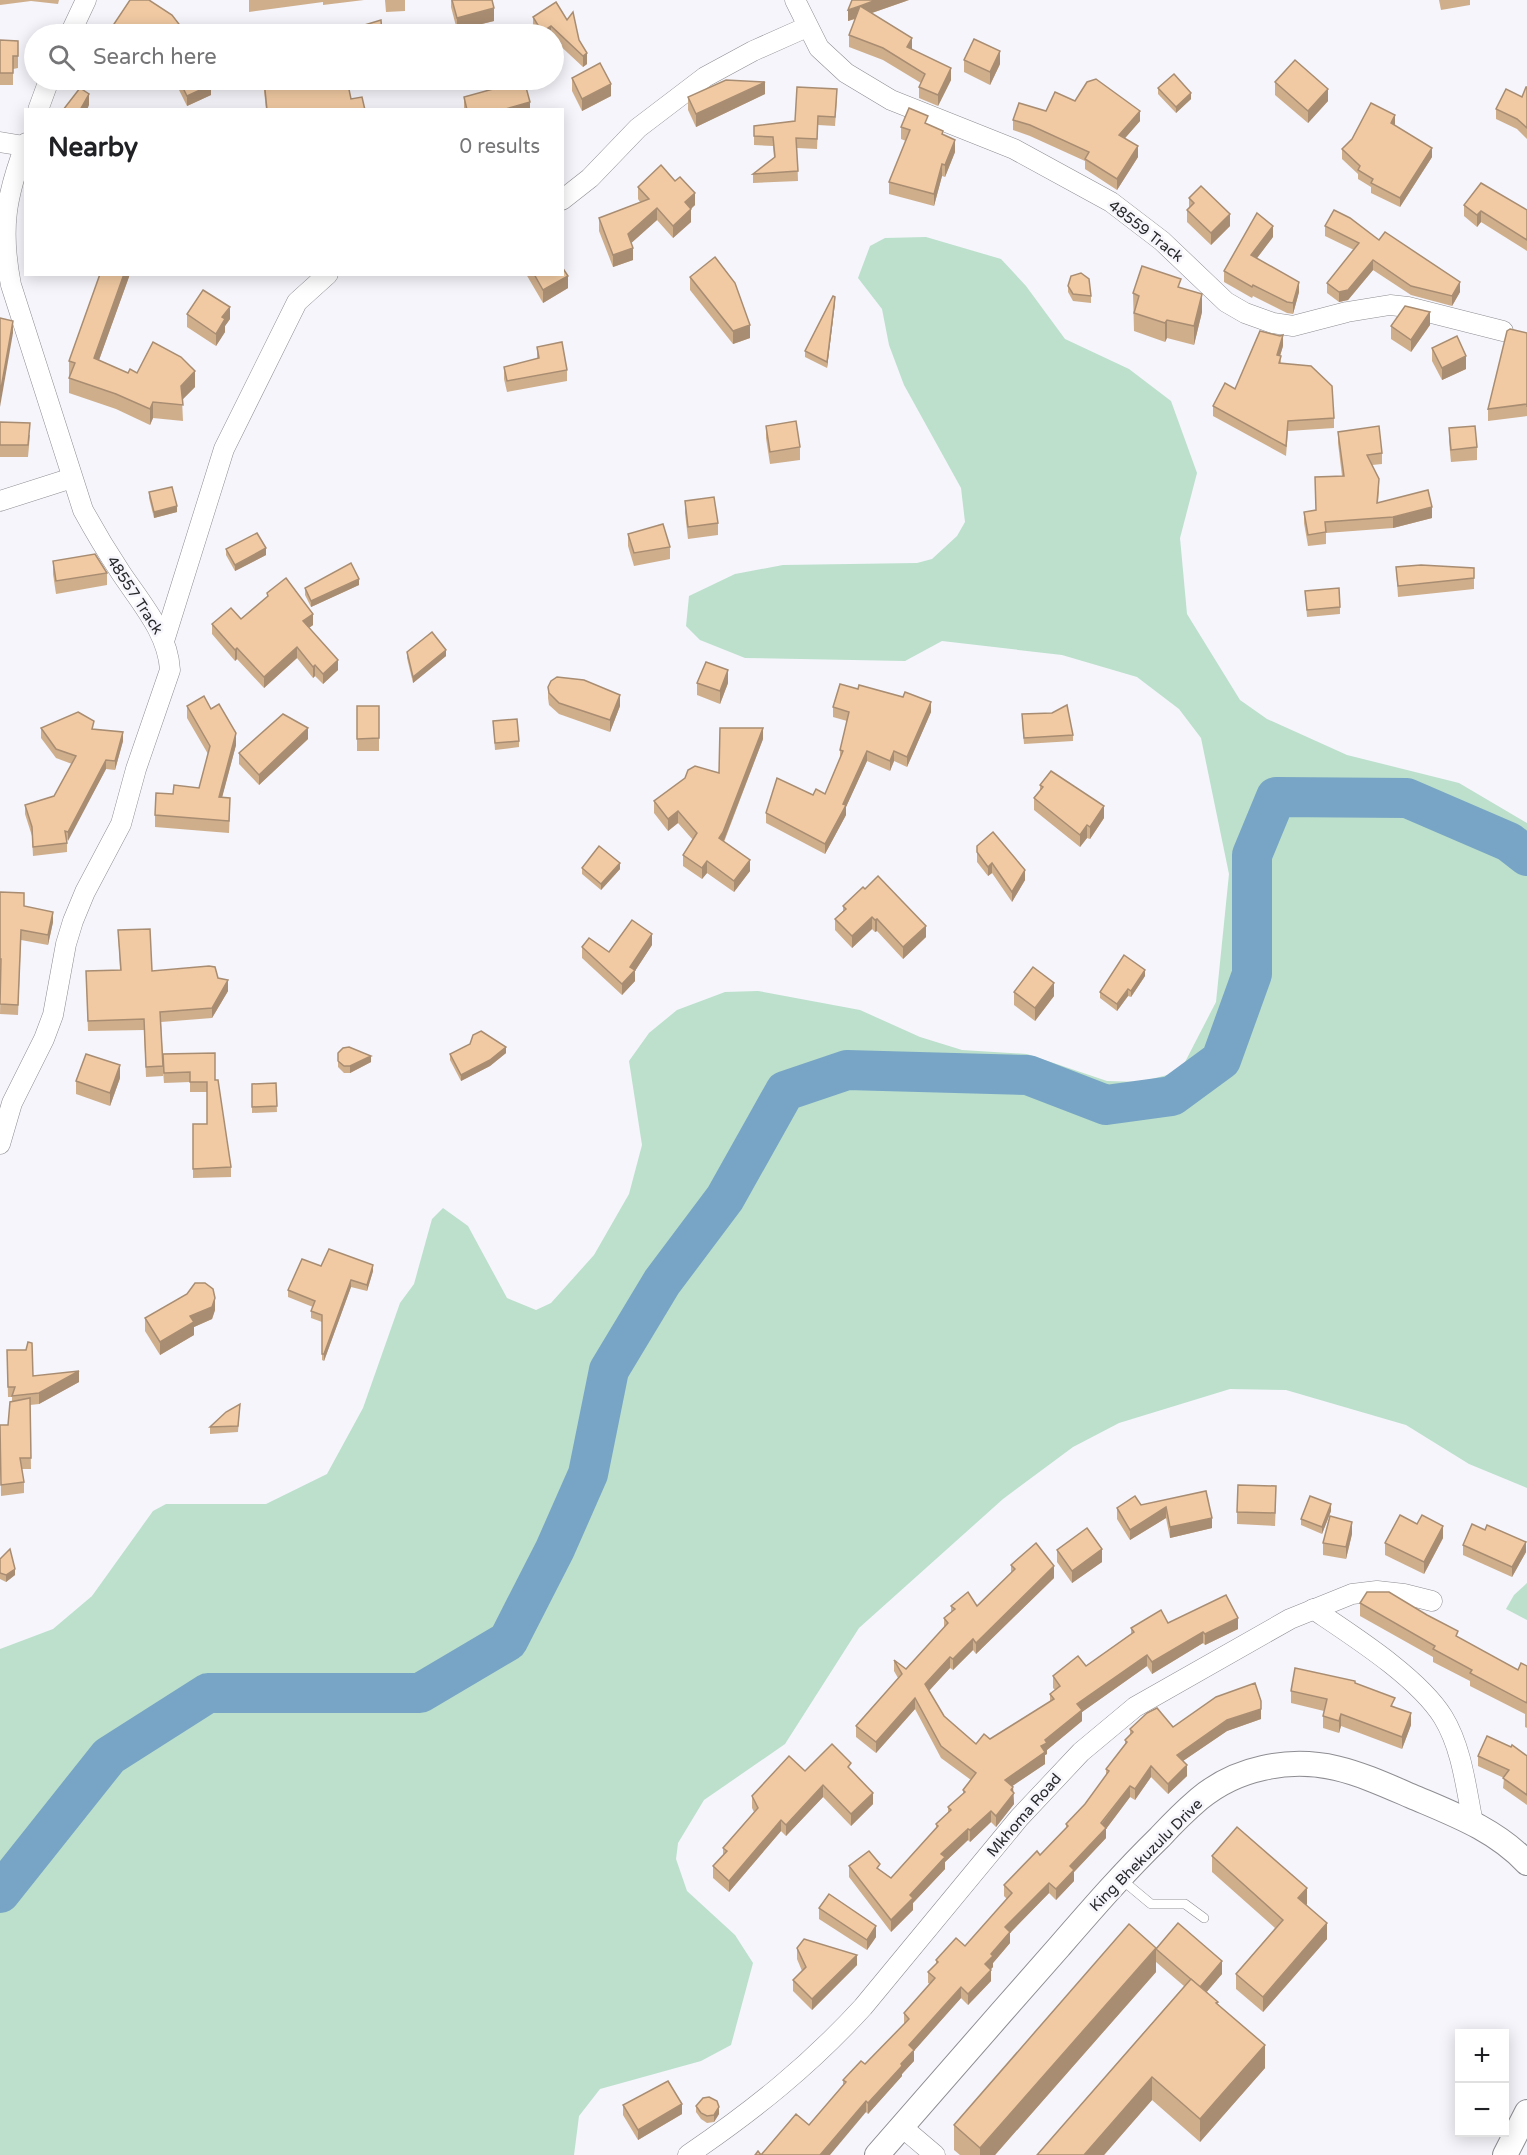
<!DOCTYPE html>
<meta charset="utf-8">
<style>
:root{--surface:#fff;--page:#f6f6f6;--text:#202124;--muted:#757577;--line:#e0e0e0}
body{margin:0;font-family:"Varela Round",sans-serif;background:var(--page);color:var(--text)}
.controls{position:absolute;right:18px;bottom:18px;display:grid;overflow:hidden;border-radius:0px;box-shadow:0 3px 15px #0003}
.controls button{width:54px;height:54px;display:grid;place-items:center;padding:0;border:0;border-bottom:2px solid var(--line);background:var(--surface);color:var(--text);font:30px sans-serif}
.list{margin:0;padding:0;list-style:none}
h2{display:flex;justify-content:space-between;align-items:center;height:78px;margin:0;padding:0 24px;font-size:26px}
h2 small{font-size:20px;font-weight:400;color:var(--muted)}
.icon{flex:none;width:33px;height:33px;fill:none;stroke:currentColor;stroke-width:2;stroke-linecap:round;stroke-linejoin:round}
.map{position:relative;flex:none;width:1527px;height:2155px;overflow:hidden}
.search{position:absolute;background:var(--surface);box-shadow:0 3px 15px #0003;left:24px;top:24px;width:540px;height:66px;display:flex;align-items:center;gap:15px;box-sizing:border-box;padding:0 21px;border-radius:33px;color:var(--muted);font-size:22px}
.panel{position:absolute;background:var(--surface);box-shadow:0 3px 15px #0003;left:24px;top:108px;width:540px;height:168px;border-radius:0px}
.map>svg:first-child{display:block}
.green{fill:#bce0cc}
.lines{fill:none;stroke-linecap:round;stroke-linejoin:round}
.river{stroke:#78a5c5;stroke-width:40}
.service-casing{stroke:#8d8d92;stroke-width:10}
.minor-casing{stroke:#8d8d92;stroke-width:21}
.tertiary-casing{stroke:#8d8d92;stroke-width:26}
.service{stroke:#fff;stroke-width:9}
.minor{stroke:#fff;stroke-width:20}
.tertiary{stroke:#fff;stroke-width:24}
.wall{fill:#cfae8c}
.shaded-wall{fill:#a98d72}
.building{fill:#f1caa3;stroke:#a98d72;stroke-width:1.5}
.labels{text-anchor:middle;stroke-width:5;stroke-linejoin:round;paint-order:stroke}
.street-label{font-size:15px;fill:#28292b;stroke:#f5f5fb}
</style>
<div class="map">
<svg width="1527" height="2155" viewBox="0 0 1527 2155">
<rect width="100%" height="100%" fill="#f5f5fb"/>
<g class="green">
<path d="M 926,237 L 1001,259 L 1026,286 L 1065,339 L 1129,369 L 1171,401 L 1197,473 L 1180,538 L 1187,614 L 1240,700 L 1267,719 L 1347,755 L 1459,783 L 1527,823 L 1527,1488 L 1469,1464 L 1406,1425 L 1286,1390 L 1230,1389 L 1119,1423 L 1073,1447 L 1003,1499 L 859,1628 L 785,1744 L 704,1800 L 678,1843 L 676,1859 L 687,1891 L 735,1935 L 753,1963 L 731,2045 L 701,2061 L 600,2089 L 579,2116 L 574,2155 L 0,2155 L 0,1649 L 53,1629 L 92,1596 L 153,1511 L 166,1504 L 266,1504 L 327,1474 L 363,1408 L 400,1303 L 414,1284 L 432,1219 L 443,1208 L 468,1226 L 507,1298 L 536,1310 L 551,1303 L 594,1255 L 629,1194 L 642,1145 L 629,1061 L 649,1033 L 677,1010 L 725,992 L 758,991 L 860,1010 L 920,1037 L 962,1050 L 1027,1054 L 1107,1081 L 1140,1082 L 1171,1074 L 1184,1064 L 1216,1002 L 1229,874 L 1201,738 L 1179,709 L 1137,677 L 1062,655 L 942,641 L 905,661 L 745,658 L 700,640 L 686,626 L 689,596 L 735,574 L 783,565 L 917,563 L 932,559 L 957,536 L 965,522 L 961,488 L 904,385 L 889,345 L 882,309 L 858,278 L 870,246 L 885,238 Z"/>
<path d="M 1527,1583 L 1527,1620 L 1506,1609 L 1514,1595 Z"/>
</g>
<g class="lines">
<path class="river" d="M 0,1893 L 109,1756 L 208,1693 L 420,1693 L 508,1641 L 555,1549 L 588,1474 L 609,1370 L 662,1282 L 725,1198 L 785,1091 L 847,1070 L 1028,1075 L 1106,1105 L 1172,1096 L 1221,1060 L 1252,974 L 1252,855 L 1276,797 L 1407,798 L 1509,842 L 1527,856"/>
<g class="service-casing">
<path id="service" d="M 1121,1879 L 1151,1904 L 1185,1904 L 1204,1918"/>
</g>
<g class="minor-casing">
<g id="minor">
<path d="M 795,0 L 819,48 L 846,73 L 891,100 L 1014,149 L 1111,202 L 1162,241 L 1226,302 L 1245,313 L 1273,323 L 1293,326 L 1347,312 L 1390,305 L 1408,307 L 1503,331"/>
<path d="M 70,34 L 86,0"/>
<path d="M 38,110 L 49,80"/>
<path d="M 0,142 L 24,146"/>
<path d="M 562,200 L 590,178 L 638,128 L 705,77 L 753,51 L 807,27"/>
<path d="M 0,501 L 72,478"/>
<path d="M 164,641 L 224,449 L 297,302 L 328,274"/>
<path d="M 0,1144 L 12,1103 L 44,1039 L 53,1015 L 66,944 L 73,921 L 85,892 L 121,824 L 136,769 L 170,670 C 168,633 141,603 121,573 C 107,552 95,532 83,510 L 11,285 C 0,228 6,196 26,143"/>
<path d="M 1313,1609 C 1353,1636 1418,1677 1443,1717 C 1462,1748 1466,1788 1473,1823"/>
<path d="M 902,2127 L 935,2155"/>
<path d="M 688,2155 C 754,2110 809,2066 863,2007 L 1019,1818 L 1081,1752 L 1135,1707 L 1290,1619 L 1352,1594 L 1377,1591 L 1404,1594 L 1432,1601"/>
</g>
</g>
<g class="tertiary-casing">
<g id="tertiary">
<path d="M 877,2155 C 938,2085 998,2016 1059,1947 C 1092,1909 1124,1872 1160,1837 C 1172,1824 1185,1811 1199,1799 C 1217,1784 1240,1773 1263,1768 C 1320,1755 1360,1774 1411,1796 C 1453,1814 1495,1829 1527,1863"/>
<path d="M 1505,2155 L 1527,2112"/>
</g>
</g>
<use href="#service" class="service"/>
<use href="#minor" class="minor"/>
<use href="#tertiary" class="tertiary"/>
</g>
<g class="wall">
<path d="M 0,0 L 59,0 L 58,4 L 31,1 L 0,5 Z"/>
<path d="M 249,0 L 364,0 L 323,5 L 323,2 L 249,12 Z"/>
<path d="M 385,0 L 405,0 L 405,11 L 386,12 Z"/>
<path d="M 451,0 L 492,0 L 494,21 L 457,30 L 451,7 Z"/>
<path d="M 909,0 L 872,13 L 912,50 L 951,80 L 938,106 L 919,98 L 919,87 L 921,83 L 883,60 L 849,47 L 849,35 L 855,19 L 848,21 L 848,10 Z"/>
<path d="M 1439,0 L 1470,0 L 1470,5 L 1441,10 Z"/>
<path d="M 533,17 L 579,40 L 587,64 L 583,67 L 554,40 L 554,34 L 537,34 L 533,28 Z"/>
<path d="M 110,30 L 182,34 L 110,34 Z"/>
<path d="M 0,40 L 18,41 L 18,68 L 13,69 L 13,85 L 0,85 Z"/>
<path d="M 964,60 L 1000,64 L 990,85 L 964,72 Z"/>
<path d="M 572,78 L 611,96 L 582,111 L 572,91 Z"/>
<path d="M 174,80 L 208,80 L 211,95 L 187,106 Z"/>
<path d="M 263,80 L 347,80 L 351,99 L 365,110 L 266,110 Z"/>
<path d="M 499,80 L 524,80 L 530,110 L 464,110 L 464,97 L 501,87 Z"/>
<path d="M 1275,82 L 1328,101 L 1308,123 L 1275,95 Z"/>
<path d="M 1527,87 L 1527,139 L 1517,129 L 1496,119 L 1496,109 L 1522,97 Z"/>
<path d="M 1158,88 L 1191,99 L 1176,113 L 1158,94 Z"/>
<path d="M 765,94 L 696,127 L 688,110 L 688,97 Z"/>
<path d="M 837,98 L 835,126 L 818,125 L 817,149 L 797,148 L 798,181 L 753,183 L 753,174 L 774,158 L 773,146 L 754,145 L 754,126 L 795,121 Z"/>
<path d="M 1075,101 L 1140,121 L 1125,138 L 1138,157 L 1117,190 L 1085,169 L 1085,161 L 1030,136 L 1013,130 L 1013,120 Z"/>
<path d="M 928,124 L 943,134 L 955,152 L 945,177 L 942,176 L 934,206 L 889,194 L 889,182 L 906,141 L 901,139 L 901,127 Z"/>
<path d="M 1395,125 L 1432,157 L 1400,207 L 1371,193 L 1371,187 L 1358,179 L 1358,174 L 1342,159 L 1342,149 Z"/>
<path d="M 638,187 L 695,205 L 691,209 L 691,222 L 673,238 L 657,220 L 631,243 L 633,260 L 613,267 L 599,231 L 599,218 L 640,202 L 638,199 Z"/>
<path d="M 1189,198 L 1230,226 L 1211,245 L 1187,222 L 1187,210 L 1189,208 Z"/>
<path d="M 1464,205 L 1527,210 L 1527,251 L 1481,222 L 1477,227 L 1464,216 Z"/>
<path d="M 1325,226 L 1379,240 L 1460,292 L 1452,306 L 1411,295 L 1373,270 L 1348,300 L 1339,302 L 1327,293 L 1327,283 L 1354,250 L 1325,236 Z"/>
<path d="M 1273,237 L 1257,258 L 1299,292 L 1293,314 L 1287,313 L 1253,296 L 1252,298 L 1224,282 L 1224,271 Z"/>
<path d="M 100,274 L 130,274 L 99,360 L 128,373 L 137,373 L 195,387 L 182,400 L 183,421 L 153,418 L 150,425 L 116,409 L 69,393 L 69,361 Z"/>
<path d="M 526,274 L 562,274 L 568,288 L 543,303 Z"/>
<path d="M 690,277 L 750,338 L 733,344 L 690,290 Z"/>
<path d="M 1068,286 L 1091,296 L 1091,303 L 1073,301 L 1068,292 Z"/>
<path d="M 1181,288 L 1202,312 L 1194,345 L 1167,338 L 1165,342 L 1134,331 L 1133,293 Z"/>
<path d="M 835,303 L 827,368 L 805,357 L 805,351 Z"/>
<path d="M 187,314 L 230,319 L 225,326 L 225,332 L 216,346 L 187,327 Z"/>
<path d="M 1430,325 L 1411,352 L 1391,339 L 1391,326 Z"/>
<path d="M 1527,333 L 1527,418 L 1527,416 L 1488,421 L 1488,409 Z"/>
<path d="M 1283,346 L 1280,356 L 1281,363 L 1334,418 L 1334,428 L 1288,431 L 1286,456 L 1213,416 L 1213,406 L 1235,389 Z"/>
<path d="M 537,347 L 567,370 L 567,381 L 507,392 L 504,379 L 504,367 L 537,359 Z"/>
<path d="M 1432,348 L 1466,369 L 1442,380 L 1432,361 Z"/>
<path d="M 0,422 L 30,435 L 28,457 L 0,457 Z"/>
<path d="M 766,426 L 800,447 L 800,460 L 770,464 L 766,438 Z"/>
<path d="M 1449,428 L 1477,447 L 1477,460 L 1451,462 L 1449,441 Z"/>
<path d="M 1338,432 L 1382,453 L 1382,464 L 1372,465 L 1379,490 L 1378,503 L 1432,518 L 1393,528 L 1326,533 L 1326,544 L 1308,546 L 1304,523 L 1304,512 L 1316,510 L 1342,476 L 1338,443 Z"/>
<path d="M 149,492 L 177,512 L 154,518 L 149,498 Z"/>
<path d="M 685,501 L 718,523 L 718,535 L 688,539 L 685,513 Z"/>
<path d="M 628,534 L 670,547 L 670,559 L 634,566 L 628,546 Z"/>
<path d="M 226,549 L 266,555 L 235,571 L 226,555 Z"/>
<path d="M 53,561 L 107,573 L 107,585 L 56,594 L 53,574 Z"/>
<path d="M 1396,567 L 1474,568 L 1474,589 L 1398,597 Z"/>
<path d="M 359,585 L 311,607 L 305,595 L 305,588 Z"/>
<path d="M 1305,591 L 1340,607 L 1340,614 L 1307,617 Z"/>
<path d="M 267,593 L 313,625 L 309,628 L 338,670 L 323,684 L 315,676 L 313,678 L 297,658 L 264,688 L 237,659 L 235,661 L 212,634 L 212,624 L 241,619 L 267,597 Z"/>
<path d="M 407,652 L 446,656 L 413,683 L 407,658 Z"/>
<path d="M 697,683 L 728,683 L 720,704 L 697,695 Z"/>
<path d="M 548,687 L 620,706 L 610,732 L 559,714 L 549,705 L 548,698 Z"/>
<path d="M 187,706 L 211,709 L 236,745 L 222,797 L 230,810 L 229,833 L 155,827 L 155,815 L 173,794 L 199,788 L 208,754 L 187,718 Z"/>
<rect x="357" y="706" width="22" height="45"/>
<path d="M 833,707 L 931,712 L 907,767 L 894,761 L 890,771 L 867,761 L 846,807 L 846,815 L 825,854 L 766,823 L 766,813 L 813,795 L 825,794 L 840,759 L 840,750 L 847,721 L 833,717 Z"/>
<path d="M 493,721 L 519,741 L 519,747 L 495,750 Z"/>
<path d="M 1022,721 L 1073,735 L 1073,741 L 1024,744 Z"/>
<path d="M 41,728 L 94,730 L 123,741 L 115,770 L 106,769 L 67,841 L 67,852 L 33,856 L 32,836 L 25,814 L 25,805 L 54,796 L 72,764 L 56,758 L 41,738 Z"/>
<path d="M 308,739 L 259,785 L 239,764 L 239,753 Z"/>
<path d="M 763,739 L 724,842 L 750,871 L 734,892 L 707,873 L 702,879 L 683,866 L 683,855 L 693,840 L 678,823 L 668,831 L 654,813 L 654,801 L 719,773 Z"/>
<path d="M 1040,785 L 1104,818 L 1090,839 L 1087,838 L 1080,847 L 1034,810 L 1034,798 L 1040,792 Z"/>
<path d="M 977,846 L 1025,880 L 1012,902 L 992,873 L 988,876 L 977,862 Z"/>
<path d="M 582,868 L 620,869 L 601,890 L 582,874 Z"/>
<path d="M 0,892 L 53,922 L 48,945 L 21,940 L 18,1015 L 0,1014 L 1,968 L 0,968 Z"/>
<path d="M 843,906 L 926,937 L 903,959 L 877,931 L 875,932 L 872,929 L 852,948 L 835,930 L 835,919 L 843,911 Z"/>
<path d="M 118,930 L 152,971 L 218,978 L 228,991 L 212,1018 L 161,1022 L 163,1061 L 215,1080 L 231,1167 L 231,1177 L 193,1178 L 193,1124 L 207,1124 L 207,1092 L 190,1092 L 190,1082 L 164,1083 L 163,1071 L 163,1076 L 146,1077 L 144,1030 L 88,1031 L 86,971 L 120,970 Z"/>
<path d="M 652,945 L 635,971 L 635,981 L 622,995 L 582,958 L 582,947 L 609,952 Z"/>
<path d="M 1145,976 L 1131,997 L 1128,996 L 1117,1011 L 1100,998 L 1100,992 Z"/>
<path d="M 1014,992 L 1054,996 L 1035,1021 L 1014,1005 Z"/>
<path d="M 470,1044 L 506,1053 L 490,1066 L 461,1081 L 450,1060 L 450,1054 Z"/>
<path d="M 338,1053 L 371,1062 L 350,1073 L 344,1073 L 338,1067 Z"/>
<path d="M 120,1078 L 110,1106 L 76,1094 L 76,1081 Z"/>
<path d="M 276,1083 L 277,1112 L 252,1113 L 252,1084 Z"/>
<path d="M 321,1266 L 373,1271 L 367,1291 L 351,1287 L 324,1361 L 322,1360 L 322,1322 L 311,1318 L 311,1311 L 313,1307 L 288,1297 L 288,1290 Z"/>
<path d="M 215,1310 L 212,1319 L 194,1327 L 194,1335 L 160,1355 L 145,1331 L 145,1318 Z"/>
<path d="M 7,1350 L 33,1376 L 79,1382 L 39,1404 L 30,1405 L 31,1469 L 22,1469 L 24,1482 L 24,1493 L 1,1496 L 0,1425 L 8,1425 L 12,1401 L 12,1397 L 8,1397 Z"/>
<path d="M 240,1404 L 238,1432 L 210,1434 L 210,1427 Z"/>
<path d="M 1206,1491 L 1212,1528 L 1170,1538 L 1166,1518 L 1130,1540 L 1117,1519 L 1117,1508 L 1141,1505 Z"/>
<path d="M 1276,1499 L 1275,1526 L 1237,1524 L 1237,1512 Z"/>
<path d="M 1331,1511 L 1322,1534 L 1301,1525 L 1301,1519 Z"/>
<path d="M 1352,1534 L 1346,1559 L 1323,1555 L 1323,1543 Z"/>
<path d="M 1443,1538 L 1424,1574 L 1385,1555 L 1385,1543 Z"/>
<path d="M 1463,1545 L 1526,1552 L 1512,1577 L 1463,1555 Z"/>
<path d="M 1057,1550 L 1102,1562 L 1072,1583 L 1057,1562 Z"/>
<path d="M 0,1559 L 15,1575 L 6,1582 L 0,1579 Z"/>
<path d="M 1011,1565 L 1054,1578 L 976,1654 L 973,1650 L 953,1670 L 950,1668 L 929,1691 L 944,1716 L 976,1744 L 990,1739 L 1050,1702 L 1050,1694 L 1055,1690 L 1053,1688 L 1053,1676 L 1086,1666 L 1131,1634 L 1131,1628 L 1168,1623 L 1238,1629 L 1205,1645 L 1203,1643 L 1152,1674 L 1147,1666 L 1082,1712 L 1082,1721 L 1047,1750 L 1047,1754 L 1045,1755 L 1045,1764 L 1012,1786 L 1013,1787 L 1014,1804 L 996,1827 L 991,1822 L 970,1842 L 968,1840 L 945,1862 L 945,1869 L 913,1903 L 913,1910 L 891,1932 L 849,1877 L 849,1866 L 880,1870 L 891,1878 L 936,1828 L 936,1824 L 948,1813 L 948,1807 L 963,1794 L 963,1790 L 971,1780 L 941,1758 L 915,1709 L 876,1753 L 856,1737 L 856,1726 L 898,1678 L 894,1671 L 894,1660 L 906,1669 L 944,1628 L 944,1618 L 951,1612 L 951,1606 L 977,1606 L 1011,1573 Z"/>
<path d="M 1360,1603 L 1458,1637 L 1518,1670 L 1527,1666 L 1527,1728 L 1525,1727 L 1525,1714 L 1470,1686 L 1470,1681 L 1433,1662 L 1433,1657 L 1360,1616 Z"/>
<path d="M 1355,1683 L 1395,1707 L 1411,1725 L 1402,1749 L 1341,1726 L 1339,1733 L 1323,1728 L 1323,1716 L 1324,1711 L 1291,1703 L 1291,1691 Z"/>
<path d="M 1261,1719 L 1227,1731 L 1183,1761 L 1187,1776 L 1168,1794 L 1151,1777 L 1135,1800 L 1130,1797 L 1106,1829 L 1106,1838 L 1074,1872 L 1074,1881 L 1056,1900 L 1049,1893 L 1010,1933 L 1010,1943 L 993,1963 L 993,1967 L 990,1970 L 991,1981 L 968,2005 L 961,1998 L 914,2050 L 914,2061 L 902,2074 L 902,2076 L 868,2114 L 866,2112 L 761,2155 L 809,2125 L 843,2085 L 843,2080 L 865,2064 L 904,2024 L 904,2013 L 930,1984 L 928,1983 L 928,1972 L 936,1964 L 936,1960 L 965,1946 L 1007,1899 L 1004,1896 L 1004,1885 L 1040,1855 L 1066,1828 L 1066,1824 L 1085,1804 L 1106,1775 L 1106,1769 L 1125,1744 L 1125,1740 L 1130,1735 L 1130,1729 L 1173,1727 Z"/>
<path d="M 1478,1756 L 1527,1756 L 1527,1805 L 1503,1788 L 1504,1778 L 1478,1766 Z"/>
<path d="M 851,1770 L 873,1804 L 851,1826 L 823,1797 L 786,1836 L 781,1831 L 729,1892 L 713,1878 L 713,1866 L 723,1855 L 723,1848 L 754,1812 L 752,1808 L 752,1796 L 805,1771 Z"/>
<path d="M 1212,1856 L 1307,1904 L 1306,1905 L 1327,1939 L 1263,2012 L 1236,1989 L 1236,1974 L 1275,1928 L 1212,1872 Z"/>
<path d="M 819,1908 L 876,1937 L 867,1950 L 819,1919 Z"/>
<path d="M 797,1948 L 857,1965 L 812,2010 L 793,1991 L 793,1980 L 802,1971 L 797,1959 Z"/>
<path d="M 1156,1949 L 1222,1974 L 1206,1992 L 1218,2004 L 1265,2068 L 1200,2142 L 1152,2100 L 1104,2155 L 1037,2155 L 1184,1986 L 1156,1962 L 1156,1972 L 995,2155 L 960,2155 L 954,2150 L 954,2125 Z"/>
<path d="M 623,2105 L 682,2114 L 638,2140 L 623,2115 Z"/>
<path d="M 696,2106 L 719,2114 L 714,2122 L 707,2123 L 701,2119 L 696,2112 Z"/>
</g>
<g class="shaded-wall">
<path d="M 876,0 L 909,0 L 860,17 L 860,6 Z"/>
<path d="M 860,6 L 860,17 L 848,21 L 848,10 Z"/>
<path d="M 494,8 L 494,21 L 457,30 L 457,18 Z"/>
<path d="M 551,26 L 551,34 L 542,34 L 542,32 Z"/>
<path d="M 182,28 L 182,34 L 173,34 Z"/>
<path d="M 912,38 L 912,50 L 907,47 Z"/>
<path d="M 1000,51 L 1000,64 L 990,85 L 990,72 Z"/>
<path d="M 587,53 L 587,64 L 583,67 L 583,56 Z"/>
<path d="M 951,68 L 951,80 L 938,106 L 938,95 Z"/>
<path d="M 765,82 L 765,94 L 696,127 L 696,114 Z"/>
<path d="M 611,84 L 611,96 L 582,111 L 582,99 Z"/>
<path d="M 211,85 L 211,95 L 187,106 L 187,96 Z"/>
<path d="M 1328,89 L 1328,101 L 1308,123 L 1308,111 Z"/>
<path d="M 1191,93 L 1191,99 L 1176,113 L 1176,107 Z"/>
<path d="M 89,94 L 89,105 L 87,110 L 80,110 Z"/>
<path d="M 530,102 L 530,110 L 502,110 Z"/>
<path d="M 1140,111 L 1140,121 L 1119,145 L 1119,135 Z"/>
<path d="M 1395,115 L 1395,125 L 1391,123 Z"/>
<path d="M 955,140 L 955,152 L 945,177 L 945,165 Z"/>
<path d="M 1138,146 L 1138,157 L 1117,190 L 1117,179 Z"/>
<path d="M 1432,148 L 1432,157 L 1400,207 L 1400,198 Z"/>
<path d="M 942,164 L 942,176 L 934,206 L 934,194 Z"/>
<path d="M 695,193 L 695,205 L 685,214 L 685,202 Z"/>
<path d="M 657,208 L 657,220 L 628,246 L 628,234 Z"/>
<path d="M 691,209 L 691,222 L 673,238 L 673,226 Z"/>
<path d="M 1481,211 L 1481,222 L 1477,227 L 1477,215 Z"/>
<path d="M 1230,214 L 1230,226 L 1211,245 L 1211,233 Z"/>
<path d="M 1273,226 L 1273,237 L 1251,266 L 1251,255 Z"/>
<path d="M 633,248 L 633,260 L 613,267 L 613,255 Z"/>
<path d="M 1373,260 L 1373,270 L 1348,300 L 1339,302 L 1339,292 Z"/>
<path d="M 124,274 L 130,274 L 94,374 L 94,358 Z"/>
<path d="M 568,276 L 568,288 L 543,303 L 543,290 Z"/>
<path d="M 1299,282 L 1299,292 L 1293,314 L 1293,303 Z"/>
<path d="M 1460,282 L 1460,292 L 1452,306 L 1452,296 Z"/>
<path d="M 1202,294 L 1202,312 L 1194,345 L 1194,326 Z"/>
<path d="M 835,297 L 835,303 L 827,368 L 827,362 Z"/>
<path d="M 230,307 L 230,319 L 225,326 L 225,332 L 216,346 L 216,334 L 222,317 Z"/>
<path d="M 1430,312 L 1430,325 L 1411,352 L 1411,340 Z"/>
<path d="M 1167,320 L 1167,338 L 1165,342 L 1165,323 Z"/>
<path d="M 13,321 L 13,333 L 0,407 L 0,394 Z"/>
<path d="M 750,325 L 750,338 L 733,344 L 733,331 Z"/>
<path d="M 1283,335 L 1283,346 L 1277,365 L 1277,355 Z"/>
<path d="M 1466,356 L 1466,369 L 1442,380 L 1442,368 Z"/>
<path d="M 195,371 L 195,387 L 181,401 L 181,386 Z"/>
<path d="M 153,402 L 153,418 L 150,425 L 150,409 Z"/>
<path d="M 177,506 L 177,512 L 154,518 L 154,512 Z"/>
<path d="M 1432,507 L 1432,518 L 1393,528 L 1393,517 Z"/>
<path d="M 266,548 L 266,555 L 235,571 L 235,565 Z"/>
<path d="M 359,579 L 359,585 L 311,607 L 311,601 Z"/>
<path d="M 313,614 L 313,625 L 303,632 L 303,621 Z"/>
<path d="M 297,647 L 297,658 L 264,688 L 264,677 Z"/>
<path d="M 237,648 L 237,659 L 235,661 L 235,650 Z"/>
<path d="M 446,650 L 446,656 L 413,683 L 413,677 Z"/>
<path d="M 338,660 L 338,670 L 323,684 L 323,674 Z"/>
<path d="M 315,665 L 315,676 L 313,678 L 313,667 Z"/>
<path d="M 728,670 L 728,683 L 720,704 L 720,691 Z"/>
<path d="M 620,695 L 620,706 L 610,732 L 610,720 Z"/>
<path d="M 931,702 L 931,712 L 907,767 L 907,757 Z"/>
<path d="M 308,728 L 308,739 L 259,785 L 259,775 Z"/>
<path d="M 763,728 L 763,739 L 723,843 L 719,838 Z"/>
<path d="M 123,732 L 123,741 L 115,770 L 115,761 Z"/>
<path d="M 236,733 L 236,745 L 219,809 L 219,797 Z"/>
<path d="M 867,751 L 867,761 L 846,807 L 846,815 L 825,854 L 825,844 Z"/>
<path d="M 894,751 L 894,761 L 890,771 L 890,761 Z"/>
<path d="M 106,760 L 106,769 L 68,841 L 68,832 Z"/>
<path d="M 1104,806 L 1104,818 L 1090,839 L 1090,827 Z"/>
<path d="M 678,811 L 678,823 L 668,831 L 668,819 Z"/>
<path d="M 1087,825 L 1087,838 L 1080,847 L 1080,835 Z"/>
<path d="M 750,860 L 750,871 L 734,892 L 734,881 Z"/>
<path d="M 707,861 L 707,873 L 702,879 L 702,868 Z"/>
<path d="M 620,863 L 620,869 L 601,890 L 601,884 Z"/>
<path d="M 992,863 L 992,873 L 988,876 L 988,867 Z"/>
<path d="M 1025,870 L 1025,880 L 1012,902 L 1012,892 Z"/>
<path d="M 53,912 L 53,922 L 48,945 L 48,935 Z"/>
<path d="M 872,917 L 872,929 L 852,948 L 852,936 Z"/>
<path d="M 877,919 L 877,931 L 875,932 L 875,920 Z"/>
<path d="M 926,926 L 926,937 L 903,959 L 903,947 Z"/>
<path d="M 652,934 L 652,945 L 635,971 L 635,981 L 622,995 L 622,984 L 630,967 Z"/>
<path d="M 1145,970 L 1145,976 L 1131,997 L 1131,991 Z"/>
<path d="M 228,980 L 228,991 L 212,1018 L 212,1008 Z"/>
<path d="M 1054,983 L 1054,996 L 1035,1021 L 1035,1008 Z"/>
<path d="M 1128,989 L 1128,996 L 1117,1011 L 1117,1004 Z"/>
<path d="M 506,1047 L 506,1053 L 490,1066 L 461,1081 L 461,1075 Z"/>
<path d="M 371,1056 L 371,1062 L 350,1073 L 350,1066 Z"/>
<path d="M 120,1065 L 120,1078 L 110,1106 L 110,1093 Z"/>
<path d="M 373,1265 L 373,1271 L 367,1291 L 367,1285 Z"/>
<path d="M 351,1280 L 351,1287 L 324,1361 L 324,1354 Z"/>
<path d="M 215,1298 L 215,1310 L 212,1319 L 194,1327 L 194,1335 L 160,1355 L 160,1342 L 190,1316 Z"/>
<path d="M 79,1371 L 79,1382 L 39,1404 L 39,1393 Z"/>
<path d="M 1331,1504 L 1331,1511 L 1322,1534 L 1322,1527 Z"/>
<path d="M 1166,1507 L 1166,1518 L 1130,1540 L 1130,1530 Z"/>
<path d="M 1212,1518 L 1212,1528 L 1170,1538 L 1170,1527 Z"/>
<path d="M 1352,1522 L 1352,1534 L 1346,1559 L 1346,1547 Z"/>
<path d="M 1443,1526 L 1443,1538 L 1424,1574 L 1424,1562 Z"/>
<path d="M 1526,1542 L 1526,1552 L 1512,1577 L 1512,1567 Z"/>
<path d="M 1102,1549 L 1102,1562 L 1072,1583 L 1072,1571 Z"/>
<path d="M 1054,1566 L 1054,1578 L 976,1654 L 976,1643 Z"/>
<path d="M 15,1569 L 15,1575 L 6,1582 L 6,1575 Z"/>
<path d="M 1238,1618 L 1238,1629 L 1205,1645 L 1205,1634 Z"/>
<path d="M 1203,1632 L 1203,1643 L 1152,1674 L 1152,1662 Z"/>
<path d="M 973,1639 L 973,1650 L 953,1670 L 953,1659 Z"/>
<path d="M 1147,1655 L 1147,1666 L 1082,1712 L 1082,1721 L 1047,1750 L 1047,1754 L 1045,1755 L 1045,1764 L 1005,1791 L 1005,1780 L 1041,1746 L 1045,1740 L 1077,1704 Z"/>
<path d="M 950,1657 L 950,1668 L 925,1695 L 925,1684 Z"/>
<path d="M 915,1698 L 915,1709 L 876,1753 L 876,1742 Z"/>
<path d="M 1261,1709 L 1261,1719 L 1227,1731 L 1177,1765 L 1177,1755 L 1227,1720 Z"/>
<path d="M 1411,1713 L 1411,1725 L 1402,1749 L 1402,1737 Z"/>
<path d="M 1341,1714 L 1341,1726 L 1339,1733 L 1339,1721 Z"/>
<path d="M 1187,1765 L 1187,1776 L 1168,1794 L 1168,1784 Z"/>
<path d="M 1151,1766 L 1151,1777 L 1135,1800 L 1135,1789 Z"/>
<path d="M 823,1785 L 823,1797 L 786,1836 L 786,1825 Z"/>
<path d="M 1130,1786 L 1130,1797 L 1106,1829 L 1106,1838 L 1074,1872 L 1074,1881 L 1056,1900 L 1056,1889 L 1070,1866 Z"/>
<path d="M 1013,1787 L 1014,1804 L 996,1827 L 996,1816 L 1011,1790 Z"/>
<path d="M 873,1793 L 873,1804 L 851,1826 L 851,1814 Z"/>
<path d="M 991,1811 L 991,1822 L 970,1842 L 970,1830 Z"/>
<path d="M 781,1820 L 781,1831 L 729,1892 L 729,1881 Z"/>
<path d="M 968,1829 L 968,1840 L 945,1862 L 945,1869 L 913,1903 L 913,1910 L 891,1932 L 891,1920 L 910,1895 L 941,1854 Z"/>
<path d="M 1049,1883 L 1049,1893 L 1010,1933 L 1010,1943 L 993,1963 L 993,1967 L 985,1975 L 985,1964 L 1005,1927 Z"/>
<path d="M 1307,1888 L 1307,1904 L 1298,1914 L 1298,1898 Z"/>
<path d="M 1327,1923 L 1327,1939 L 1263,2012 L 1263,1997 Z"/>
<path d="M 876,1926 L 876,1937 L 867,1950 L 867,1940 Z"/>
<path d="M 1156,1948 L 1156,1972 L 995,2155 L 980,2155 L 980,2148 Z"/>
<path d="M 857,1955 L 857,1965 L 812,2010 L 812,1999 Z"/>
<path d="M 1222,1961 L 1222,1974 L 1200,2000 L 1200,1987 Z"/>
<path d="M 991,1970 L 991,1981 L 968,2005 L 968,1994 Z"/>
<path d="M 961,1987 L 961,1998 L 914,2051 L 914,2050 L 914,2061 L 902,2074 L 902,2076 L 868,2114 L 868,2103 L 901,2064 L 909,2045 Z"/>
<path d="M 1265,2045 L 1265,2068 L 1200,2142 L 1200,2119 Z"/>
<path d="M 1152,2077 L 1152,2100 L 1104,2155 L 1084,2155 Z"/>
<path d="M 866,2101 L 866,2112 L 830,2155 L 820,2155 Z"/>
<path d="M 682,2104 L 682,2114 L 638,2140 L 638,2130 Z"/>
<path d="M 719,2107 L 719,2114 L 714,2122 L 714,2115 Z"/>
</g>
<g class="building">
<path d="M 130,0 L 149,0 L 172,15 L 182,28 L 173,34 L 131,34 L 130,33 L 129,34 L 117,34 L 110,30 Z"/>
<path d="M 452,0 L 492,0 L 494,8 L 457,18 Z"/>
<path d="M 852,0 L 876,0 L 860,6 L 912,38 L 907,47 L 951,68 L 938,95 L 919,87 L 925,74 L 883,48 L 849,35 L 860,6 L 848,10 Z"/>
<path d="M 556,2 L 567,20 L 573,12 L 579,40 L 587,53 L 583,56 L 551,26 L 542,32 L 533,17 Z"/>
<path d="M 381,20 L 382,34 L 343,34 L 345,31 Z"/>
<path d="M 974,39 L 1000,51 L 990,72 L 964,60 Z"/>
<path d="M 0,40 L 18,41 L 18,56 L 13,56 L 13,73 L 0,73 Z"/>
<path d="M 1295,60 L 1328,89 L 1308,111 L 1275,82 Z"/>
<path d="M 600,63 L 611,84 L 582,99 L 572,78 Z"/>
<path d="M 1174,74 L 1191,93 L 1176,107 L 1158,88 Z"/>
<path d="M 1096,79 L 1140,111 L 1119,135 L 1138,146 L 1117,179 L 1085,159 L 1089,152 L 1030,125 L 1013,120 L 1019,103 L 1046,111 L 1055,92 L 1075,101 L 1087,82 Z"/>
<path d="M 179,80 L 208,80 L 211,85 L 187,96 Z"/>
<path d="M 264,80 L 347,80 L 351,99 L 362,97 L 365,110 L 267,110 Z"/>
<path d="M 502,80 L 524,80 L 530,102 L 502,110 L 467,110 L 464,97 L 504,86 Z"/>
<path d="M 726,80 L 765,82 L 696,114 L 688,97 Z"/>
<path d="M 797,87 L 837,89 L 835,117 L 818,116 L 817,139 L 796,138 L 798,171 L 753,174 L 775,157 L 773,137 L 754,136 L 754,126 L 795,121 Z"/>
<path d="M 1526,87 L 1527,87 L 1527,128 L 1517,119 L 1496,109 L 1506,89 L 1522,97 Z"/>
<path d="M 80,88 L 89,94 L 80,110 L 63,110 Z"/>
<path d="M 1371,103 L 1395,115 L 1391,123 L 1432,148 L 1400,198 L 1371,183 L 1373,179 L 1358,170 L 1360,166 L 1342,149 L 1352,139 Z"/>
<path d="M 909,108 L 928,116 L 925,123 L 943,131 L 942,134 L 955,140 L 945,165 L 942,164 L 934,194 L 889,182 L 910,130 L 901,127 Z"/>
<path d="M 661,165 L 675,181 L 680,177 L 695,193 L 685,202 L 691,209 L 673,226 L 657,208 L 628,234 L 633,248 L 613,255 L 599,218 L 649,199 L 638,187 Z"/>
<path d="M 1481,183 L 1527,210 L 1527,240 L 1481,211 L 1477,215 L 1464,205 Z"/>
<path d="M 1201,186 L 1230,214 L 1211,233 L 1187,210 L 1194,203 L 1189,198 Z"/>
<path d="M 1334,210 L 1350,218 L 1379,240 L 1385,232 L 1460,282 L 1452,296 L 1411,286 L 1373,260 L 1348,290 L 1339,292 L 1327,283 L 1359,243 L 1325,226 Z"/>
<path d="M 1257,213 L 1273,226 L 1251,255 L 1299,282 L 1293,303 L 1287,302 L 1253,285 L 1252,287 L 1224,271 Z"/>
<path d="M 715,257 L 735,283 L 750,325 L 733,331 L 690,277 Z"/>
<path d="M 1142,266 L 1181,279 L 1178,287 L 1202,294 L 1194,326 L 1167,320 L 1165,323 L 1134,313 L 1139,296 L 1133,293 Z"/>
<path d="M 562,267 L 568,276 L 543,290 L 534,274 L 562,274 Z"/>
<path d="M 1081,273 L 1089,279 L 1091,296 L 1073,294 L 1068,286 L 1071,276 Z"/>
<path d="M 100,274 L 124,274 L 94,358 L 128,373 L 130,369 L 137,373 L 153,342 L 181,357 L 195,371 L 181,386 L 183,405 L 153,402 L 150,409 L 116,394 L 69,378 L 75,363 L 69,361 Z"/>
<path d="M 203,290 L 230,307 L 222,317 L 225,319 L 216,334 L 187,314 Z"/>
<path d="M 833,296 L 835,297 L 827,362 L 805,351 Z"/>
<path d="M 1405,306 L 1430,312 L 1411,340 L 1391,326 Z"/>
<path d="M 0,318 L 13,321 L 0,394 Z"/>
<path d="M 1510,329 L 1527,333 L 1527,407 L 1527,404 L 1488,409 L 1507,331 Z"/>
<path d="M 1260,331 L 1280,336 L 1283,335 L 1277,355 L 1281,356 L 1279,363 L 1311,366 L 1332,386 L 1334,418 L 1288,421 L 1286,446 L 1213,406 L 1225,383 L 1235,389 Z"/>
<path d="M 1457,336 L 1466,356 L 1442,368 L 1432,348 Z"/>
<path d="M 562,342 L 567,370 L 507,381 L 504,367 L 539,358 L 537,347 Z"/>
<path d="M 796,421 L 800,447 L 770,452 L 766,426 Z"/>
<path d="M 0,422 L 30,423 L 28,445 L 0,445 Z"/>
<path d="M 1379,426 L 1382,453 L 1367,455 L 1379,479 L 1377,503 L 1428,490 L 1432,507 L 1393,517 L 1325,522 L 1326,532 L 1308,535 L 1304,512 L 1316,510 L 1315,477 L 1344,476 L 1338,432 Z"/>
<path d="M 1475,426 L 1477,447 L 1451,450 L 1449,428 Z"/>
<path d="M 172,487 L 177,506 L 154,512 L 149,492 Z"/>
<path d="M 714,497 L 718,523 L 688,527 L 685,501 Z"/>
<path d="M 663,524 L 670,547 L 634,553 L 628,534 Z"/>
<path d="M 257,533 L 266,548 L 235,565 L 226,549 Z"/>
<path d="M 95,554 L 107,573 L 56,581 L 53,561 Z"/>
<path d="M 351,563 L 359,579 L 311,601 L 305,588 Z"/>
<path d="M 1421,565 L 1474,568 L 1474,578 L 1398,586 L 1396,567 Z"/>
<path d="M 286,578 L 313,614 L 303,621 L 338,660 L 323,674 L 315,665 L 313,667 L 297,647 L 264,677 L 237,648 L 235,650 L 212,624 L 231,608 L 241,619 L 268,596 L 267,593 Z"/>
<path d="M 1339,588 L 1340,607 L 1307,610 L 1305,591 Z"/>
<path d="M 432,632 L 446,650 L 413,677 L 407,652 Z"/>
<path d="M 706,662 L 728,670 L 720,691 L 697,683 Z"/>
<path d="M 557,677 L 584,680 L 620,695 L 610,720 L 559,703 L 549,693 L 548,687 L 551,681 Z"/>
<path d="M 840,684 L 858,689 L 859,685 L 903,697 L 905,692 L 931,702 L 907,757 L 894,751 L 890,761 L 867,751 L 843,804 L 846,805 L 825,844 L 766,813 L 777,778 L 813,795 L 816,789 L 825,794 L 843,751 L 840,750 L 849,712 L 833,707 Z"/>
<path d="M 204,696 L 211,709 L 219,704 L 236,733 L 219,797 L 230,798 L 229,821 L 155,815 L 156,793 L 173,794 L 174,785 L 199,788 L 210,746 L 187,706 Z"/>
<path d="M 1067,705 L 1073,735 L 1024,738 L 1022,714 L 1052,713 Z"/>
<path d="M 357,706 L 379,706 L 379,738 L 357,739 Z"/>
<path d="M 78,712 L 94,721 L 92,729 L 123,732 L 115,761 L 106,760 L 68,832 L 65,831 L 67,843 L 33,847 L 32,827 L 25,805 L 54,796 L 76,756 L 56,749 L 41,728 Z"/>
<path d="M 283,714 L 308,728 L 259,775 L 239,753 Z"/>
<path d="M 517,719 L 519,741 L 495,743 L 493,721 Z"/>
<path d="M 720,728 L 763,728 L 723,832 L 719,838 L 750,860 L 734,881 L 707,861 L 702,868 L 683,855 L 697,833 L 678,811 L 668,819 L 654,801 L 685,778 L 688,770 L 695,766 L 719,773 Z"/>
<path d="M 1051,771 L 1104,806 L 1090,827 L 1087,825 L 1080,835 L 1034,798 L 1043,787 L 1040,785 Z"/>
<path d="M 993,832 L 1025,870 L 1012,892 L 992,863 L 988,867 L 977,852 L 977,846 Z"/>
<path d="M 599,846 L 620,863 L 601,884 L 582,868 Z"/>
<path d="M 878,876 L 926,926 L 903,947 L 877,919 L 875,920 L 872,917 L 852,936 L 835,919 L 846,909 L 843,906 L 863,887 L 865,889 Z"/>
<path d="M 0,892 L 24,893 L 24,906 L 53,912 L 48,935 L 21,930 L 18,1005 L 0,1004 L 1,959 L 0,959 Z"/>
<path d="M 632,920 L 652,934 L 630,967 L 635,970 L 622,984 L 582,947 L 589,938 L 609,952 Z"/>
<path d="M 150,929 L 152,971 L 209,966 L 215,967 L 218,978 L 228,980 L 212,1008 L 160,1012 L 163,1066 L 146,1067 L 144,1019 L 88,1021 L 86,971 L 121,970 L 118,930 Z"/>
<path d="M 1124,955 L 1145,970 L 1131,991 L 1128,989 L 1117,1004 L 1100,992 Z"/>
<path d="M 1033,967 L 1054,983 L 1035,1008 L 1014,992 Z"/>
<path d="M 481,1031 L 506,1047 L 490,1060 L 461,1075 L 450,1054 L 470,1044 L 473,1035 Z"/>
<path d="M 349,1047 L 371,1056 L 350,1066 L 344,1066 L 338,1061 L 338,1053 L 343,1048 Z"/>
<path d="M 215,1053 L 215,1080 L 218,1080 L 231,1167 L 193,1169 L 193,1124 L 207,1124 L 207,1082 L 190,1082 L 190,1072 L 164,1073 L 163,1054 Z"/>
<path d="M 86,1054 L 120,1065 L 110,1093 L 76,1081 Z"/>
<path d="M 276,1083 L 277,1106 L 252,1107 L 252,1084 Z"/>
<path d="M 329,1249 L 373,1265 L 367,1285 L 351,1280 L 324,1354 L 322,1354 L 322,1315 L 311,1311 L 315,1301 L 288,1290 L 302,1259 L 321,1266 Z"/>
<path d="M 195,1283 L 205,1283 L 213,1289 L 215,1298 L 212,1307 L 190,1316 L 194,1322 L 160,1342 L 145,1318 L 187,1294 Z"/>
<path d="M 28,1342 L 32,1343 L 33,1376 L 79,1371 L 39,1393 L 12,1396 L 15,1387 L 8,1387 L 7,1350 L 26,1350 Z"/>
<path d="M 30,1398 L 31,1458 L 20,1458 L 24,1482 L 1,1485 L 0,1425 L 8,1425 L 10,1402 Z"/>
<path d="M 240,1404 L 238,1426 L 210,1427 L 226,1412 Z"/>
<path d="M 1238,1485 L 1276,1486 L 1275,1513 L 1237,1512 Z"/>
<path d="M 1206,1491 L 1212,1518 L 1170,1527 L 1166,1507 L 1130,1530 L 1117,1508 L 1135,1496 L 1141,1505 Z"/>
<path d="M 1310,1496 L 1331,1504 L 1322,1527 L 1301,1519 Z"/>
<path d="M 1400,1515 L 1417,1524 L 1422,1515 L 1443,1526 L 1424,1562 L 1385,1543 Z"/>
<path d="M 1330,1516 L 1352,1522 L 1346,1547 L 1323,1543 Z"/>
<path d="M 1472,1524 L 1485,1530 L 1487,1525 L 1526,1542 L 1512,1567 L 1463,1545 Z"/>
<path d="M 1087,1528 L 1102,1549 L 1072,1571 L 1057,1550 Z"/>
<path d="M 1036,1543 L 1054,1566 L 976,1643 L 973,1639 L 953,1659 L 950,1657 L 925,1684 L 944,1716 L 976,1744 L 984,1734 L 990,1739 L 1054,1699 L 1050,1694 L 1060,1686 L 1053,1676 L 1078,1656 L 1086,1666 L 1134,1632 L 1131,1628 L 1161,1610 L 1168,1623 L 1226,1595 L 1238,1618 L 1205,1634 L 1203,1632 L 1152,1662 L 1147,1655 L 1077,1704 L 1082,1710 L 1045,1740 L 1047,1743 L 1041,1746 L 1045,1752 L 1005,1780 L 1013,1787 L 1011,1790 L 1014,1793 L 996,1816 L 991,1811 L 970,1830 L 968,1829 L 941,1854 L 945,1857 L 910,1895 L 913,1898 L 891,1920 L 849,1866 L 869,1851 L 880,1864 L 877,1868 L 891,1878 L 938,1826 L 936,1824 L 951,1810 L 948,1807 L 965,1792 L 963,1790 L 976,1773 L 941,1746 L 915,1698 L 876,1742 L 856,1726 L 902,1674 L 894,1660 L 906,1669 L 948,1623 L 944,1618 L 955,1609 L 951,1606 L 968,1592 L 977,1606 L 1015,1569 L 1011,1565 Z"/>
<path d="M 10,1549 L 15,1569 L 6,1575 L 0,1573 L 0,1559 Z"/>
<path d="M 1367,1592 L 1389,1592 L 1427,1615 L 1458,1631 L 1456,1636 L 1518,1670 L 1521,1663 L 1527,1666 L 1527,1703 L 1470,1673 L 1472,1670 L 1433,1649 L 1435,1646 L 1360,1603 Z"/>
<path d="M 1295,1668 L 1355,1681 L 1355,1683 L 1395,1698 L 1391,1706 L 1411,1713 L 1402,1737 L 1341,1714 L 1339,1721 L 1323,1716 L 1327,1699 L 1291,1691 Z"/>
<path d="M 1255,1683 L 1261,1701 L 1261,1709 L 1227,1720 L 1177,1755 L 1187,1765 L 1168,1784 L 1151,1766 L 1135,1789 L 1130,1786 L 1101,1823 L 1106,1828 L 1070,1866 L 1074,1870 L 1056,1889 L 1049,1883 L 1005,1927 L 1010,1932 L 991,1954 L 993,1956 L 985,1964 L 991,1970 L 968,1994 L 961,1987 L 909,2045 L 914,2050 L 901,2064 L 902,2066 L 868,2103 L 866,2101 L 820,2155 L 755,2155 L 758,2151 L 761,2155 L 796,2114 L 809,2125 L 846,2082 L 843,2080 L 861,2061 L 865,2064 L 909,2019 L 904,2013 L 935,1978 L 928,1972 L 938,1962 L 936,1960 L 956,1938 L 965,1946 L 1012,1893 L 1004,1885 L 1037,1851 L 1040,1855 L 1068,1826 L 1066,1824 L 1085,1804 L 1109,1771 L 1106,1769 L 1127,1742 L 1125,1740 L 1133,1732 L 1130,1729 L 1147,1713 L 1157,1708 L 1173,1727 L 1216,1697 Z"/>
<path d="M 1487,1736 L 1511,1747 L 1512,1745 L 1527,1756 L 1527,1795 L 1503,1778 L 1509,1770 L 1478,1756 Z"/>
<path d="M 832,1744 L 851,1763 L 848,1767 L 873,1793 L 851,1814 L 823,1785 L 786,1825 L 781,1820 L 729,1881 L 713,1866 L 727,1851 L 723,1848 L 758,1808 L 752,1796 L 789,1756 L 805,1771 Z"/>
<path d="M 1237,1827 L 1307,1888 L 1298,1898 L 1327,1923 L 1263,1997 L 1236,1974 L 1283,1920 L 1212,1856 Z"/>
<path d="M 829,1894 L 876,1926 L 867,1940 L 819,1908 Z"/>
<path d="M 1178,1923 L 1222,1961 L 1200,1987 L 1156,1949 Z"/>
<path d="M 1129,1924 L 1156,1948 L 980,2148 L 954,2125 Z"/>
<path d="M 804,1939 L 857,1955 L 812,1999 L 793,1980 L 806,1967 L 797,1948 Z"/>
<path d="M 1191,1979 L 1218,2002 L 1216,2003 L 1265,2045 L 1200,2119 L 1152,2077 L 1084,2155 L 1037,2155 Z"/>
<path d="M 668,2081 L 682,2104 L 638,2130 L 623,2105 Z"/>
<path d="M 709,2097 L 717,2101 L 719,2107 L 714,2115 L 707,2116 L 701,2113 L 696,2106 L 703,2098 Z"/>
</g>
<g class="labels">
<g class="street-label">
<text transform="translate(1146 231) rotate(38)" y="5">48559 Track</text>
<text transform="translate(135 595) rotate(57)" y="5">48557 Track</text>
<text transform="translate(1024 1815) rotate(-49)" y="5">Mkhoma Road</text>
<text transform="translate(1146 1855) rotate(-45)" y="5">King Bhekuzulu Drive</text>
</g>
</g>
</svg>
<div class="controls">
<button>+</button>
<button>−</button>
</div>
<div class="search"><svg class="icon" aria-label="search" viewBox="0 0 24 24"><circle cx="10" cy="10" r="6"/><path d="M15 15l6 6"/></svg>Search here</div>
<section class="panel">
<h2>Nearby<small>0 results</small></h2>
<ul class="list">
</ul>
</section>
</div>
